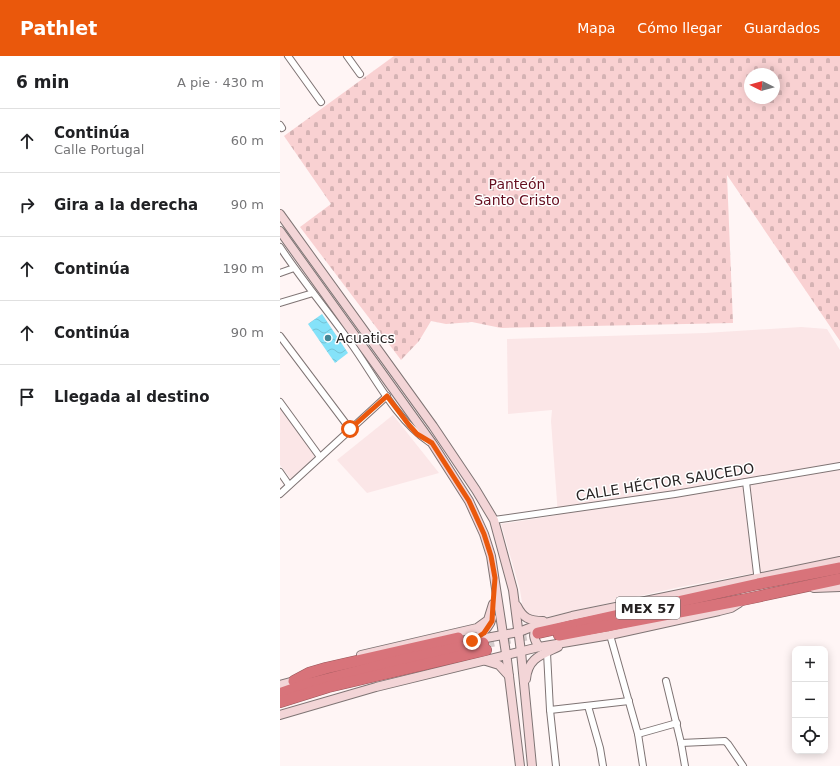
<!DOCTYPE html>
<html lang="es">
<meta charset="utf-8">
<style>
:root{--surface:#fff;--page:#f2f2f2;--text:#202124;--muted:#757577;--line:#e0e0e0;--accent:#ea580c}
body{margin:0;font-family:"DejaVu Sans",sans-serif;background:var(--page);color:var(--text)}
.controls{position:absolute;right:12px;bottom:12px;display:grid;overflow:hidden;border-radius:8px;box-shadow:0 2px 10px #0003}
.controls button{width:36px;height:36px;display:grid;place-items:center;padding:0;border:0;border-bottom:1px solid var(--line);background:var(--surface);color:var(--text);font:20px sans-serif}
.compass{position:absolute;left:464px;top:12px;width:36px;height:36px;border-radius:50%;background:var(--surface);box-shadow:0 2px 10px #0003;rotate:275deg}
.stop{position:absolute;width:12px;height:12px;margin:-9px;border:3px solid #ea580c;border-radius:50%;background:#fff}
.stop.end{background:#ea580c;border-color:#fff;box-shadow:0 1px 4px #0008}
.list{margin:0;padding:0;list-style:none}
h2{display:flex;justify-content:space-between;align-items:center;height:52px;margin:0;padding:0 16px;font-size:17px}
h2 small{font-size:13px;font-weight:400;color:var(--muted)}
.list li{display:grid;grid-template-columns:26px 1fr auto;gap:12px;align-items:center;box-sizing:border-box;height:64px;padding:0 16px;border-top:1px solid var(--line)}
.list b{display:block;font-size:15px;white-space:nowrap}
.list p{margin:0;font-size:13px;white-space:nowrap;color:var(--muted)}
.list em{font-size:13px;font-style:normal;color:var(--muted)}
.icon{flex:none;width:22px;height:22px;fill:none;stroke:currentColor;stroke-width:2;stroke-linecap:round;stroke-linejoin:round}
.map{position:relative;flex:none;width:560px;height:710px;overflow:hidden}
header{display:flex;align-items:center;gap:24px;box-sizing:border-box;height:56px;padding:0 20px;background:var(--accent);color:#fff}
header strong{font-size:19px}
nav{display:flex;gap:22px;margin-inline-start:auto;font-size:14px}
main{display:flex}
aside{flex:1;background:var(--surface)}
.map>svg:first-child{display:block}
.built{fill:#fbe6e7}
.cemetery{fill:url(#cemetery-stones);fill-rule:evenodd}
.water{fill:url(#water-waves)}
.lines{fill:none;stroke-linecap:round;stroke-linejoin:round}
.highway-tunnel{stroke:#d4cbcb;stroke-width:11;stroke-dasharray:11 5.5;stroke-linecap:butt}
.street-casing{stroke:#7f7474;stroke-width:8}
.secondary-casing{stroke:#7f7474;stroke-width:10}
.highway-casing{stroke:#9a575b;stroke-width:12}
.street{stroke:#fff;stroke-width:6}
.secondary{stroke:#f3d5d7;stroke-width:8}
.highway{stroke:#d8737a;stroke-width:11}
.route{stroke:#ea580c;stroke-width:5}
.poi-dot{fill:#448796;stroke:#fff;stroke-width:1.5}
.labels{text-anchor:middle;stroke-width:3;stroke-linejoin:round;paint-order:stroke}
.shield{fill:#fff;stroke:#676464;stroke-width:1}
.shield-label{font-size:13px;font-weight:bold;fill:#262222}
.park-label{font-size:14px;fill:#650e1f;stroke:#fff}
.poi-label{font-size:14px;fill:#262222;stroke:#fff;text-anchor:start}
.street-label{font-size:14px;fill:#262222;stroke:#fff}
</style>
<header>
<strong>Pathlet</strong>
<nav><a>Mapa</a><a>Cómo llegar</a><a>Guardados</a></nav>
</header>
<main>
<aside>
<h2>6 min<small>A pie · 430 m</small></h2>
<ul class="list">
<li><svg class="icon" aria-label="ahead" viewBox="0 0 24 24"><path d="M12 20V5M6 11l6-6 6 6"/></svg><div><b>Continúa</b><p>Calle Portugal</p></div><em>60 m</em></li>
<li><svg class="icon" aria-label="right" viewBox="0 0 24 24"><path d="M7 20v-9h11M14 6l5 5-5 5"/></svg><div><b>Gira a la derecha</b></div><em>90 m</em></li>
<li><svg class="icon" aria-label="ahead" viewBox="0 0 24 24"><path d="M12 20V5M6 11l6-6 6 6"/></svg><div><b>Continúa</b></div><em>190 m</em></li>
<li><svg class="icon" aria-label="ahead" viewBox="0 0 24 24"><path d="M12 20V5M6 11l6-6 6 6"/></svg><div><b>Continúa</b></div><em>90 m</em></li>
<li><svg class="icon" aria-label="arrive" viewBox="0 0 24 24"><path d="M6 21V4h12l-3 4 3 4H6"/></svg><div><b>Llegada al destino</b></div></li>
</ul>
</aside>
<div class="map">
<svg width="560" height="710" viewBox="0 0 560 710">
<defs>
<pattern id="cemetery-stones" width="16" height="16" patternUnits="userSpaceOnUse"><rect width="16" height="16" fill="#f9d1d2"/><path d="M2 7V4a2 2 0 0 1 4 0v3zM10 15v-3a2 2 0 0 1 4 0v3z" fill="#d5b3b4"/></pattern>
<pattern id="water-waves" width="16" height="10" patternUnits="userSpaceOnUse"><rect width="16" height="10" fill="#85e2f9"/><path d="M0 5q4-4 8 0t8 0" fill="none" stroke="#73c2d5"/></pattern>
</defs>
<rect width="100%" height="100%" fill="#fff5f5"/>
<g class="built">
<path d="M 521,271 L 547,273 L 560,294 L 560,501 L 400,531 L 245,566 L 240,534 L 221,468 L 278,459 L 271,365 L 272,354 L 228,358 L 227,283 L 425,277 Z"/>
<path d="M 0,352 L 35,400 L 11,423 L 0,409 Z"/>
<path d="M 113,359 L 159,417 L 87,437 L 57,404 Z"/>
</g>
<path class="cemetery" d="M 114,0 L 560,0 L 560,285 L 447,119 L 453,267 L 221,272 L 192,266 L 166,268 L 151,265 L 139,285 L 121,304 L 20,171 L 51,148 L 4,80 ZM 470,18 L 494,18 L 494,42 L 470,42 Z"/>
<path class="water" d="M 42,258 L 68,297 L 55,307 L 28,268 Z"/>
<g class="lines">
<g class="highway-tunnel">
<path d="M 178,582 L 207,578"/>
<path d="M 203,587 L 258,577"/>
</g>
<g class="street-casing">
<g id="street">
<path d="M 8,0 L 41,46"/>
<path d="M 67,0 L 80,18"/>
<path d="M 0,69 L 2,72"/>
<path d="M 0,191 C 22,224 47,254 70,286 C 94,319 115,363 149,386"/>
<path d="M 0,217 L 14,212"/>
<path d="M 0,247 L 33,237"/>
<path d="M 0,280 L 70,373"/>
<path d="M 0,346 L 40,401"/>
<path d="M 0,416 L 9,429"/>
<path d="M 466,426 L 478,526"/>
<path d="M 0,438 L 107,340"/>
<path d="M 214,464 L 395,438 L 560,410"/>
<path d="M 330,579 L 358,678 L 363,710"/>
<path d="M 267,597 L 270,654 L 276,710"/>
<path d="M 386,625 L 401,687 L 405,710"/>
<path d="M 308,650 L 320,692 L 323,710"/>
<path d="M 270,654 L 349,645"/>
<path d="M 358,678 L 397,667"/>
<path d="M 401,687 L 445,685 L 448,688 L 463,710"/>
</g>
</g>
<g class="secondary-casing">
<g id="secondary">
<path d="M 0,158 L 153,370 L 196,434 L 214,464 L 233,534 L 241,596 L 252,710"/>
<path d="M 0,175 L 152,387 L 189,445 L 204,478 L 211,500 L 227,604 L 240,710"/>
<path d="M 534,532 L 560,531"/>
<path d="M 237,550 C 243,562 249,565 263,565"/>
<path d="M 256,572 C 252,579 255,585 259,591"/>
<path d="M 196,582 C 203,577 210,571 212,562"/>
<path d="M 195,584 L 239,576 L 257,569 L 292,560 L 560,505"/>
<path d="M 81,599 L 197,572 L 208,564 L 213,548"/>
<path d="M 206,605 L 219,609 L 229,620"/>
<path d="M 246,623 C 248,602 261,599 278,591"/>
<path d="M 0,629 L 18,624"/>
<path d="M 0,659 L 96,631 L 259,591 L 330,579 L 439,555 L 451,552 L 459,547"/>
</g>
</g>
<g class="highway-casing">
<g id="highway">
<path d="M 258,577 L 478,528 L 560,512"/>
<path d="M 279,579 L 462,544 L 560,523"/>
<path d="M 14,625 L 29,617 L 46,612 L 178,582"/>
<path d="M 2,637 L 25,629 L 122,604 L 203,587"/>
<path d="M 0,646 L 48,631 L 206,594"/>
</g>
</g>
<use href="#street" class="street"/>
<use href="#secondary" class="secondary"/>
<use href="#highway" class="highway"/>
</g>
<g class="lines">
<path class="route" d="M 70,373 L 107,340 L 129,369 L 137,378 L 152,387 L 189,445 L 204,478 L 211,500 L 215,522 L 213,548 L 212,565 L 204,577 L 192,585"/>
</g>
<circle class="poi-dot" cx="48" cy="282" r="4"/>
<g class="labels">
<rect class="shield" x="336" y="541" width="64" height="22" rx="3"/>
<g class="shield-label">
<text x="368" y="557">MEX 57</text>
</g>
<g class="park-label">
<text x="237" y="133">Panteón<tspan x="237" dy="16">Santo Cristo</tspan></text>
</g>
<g class="poi-label">
<text x="56" y="287">Acuatics</text>
</g>
<g class="street-label">
<text transform="translate(385 426) rotate(-9)" y="5">CALLE HÉCTOR SAUCEDO</text>
</g>
</g>
</svg>
<div class="controls">
<button>+</button>
<button>−</button>
<button><svg class="icon" aria-label="locate" viewBox="0 0 24 24"><circle cx="12" cy="12" r="6"/><path d="M12 2v4M12 18v4M2 12h4M18 12h4"/></svg></button>
</div>
<svg class="compass" viewBox="-18 -18 36 36"><path d="M0-13l5 13h-10z" fill="#e53935"/><path d="M0 13l5-13h-10z" fill="#757577"/></svg>
<div class="stop" style="left:70px;top:373px"></div>
<div class="stop end" style="left:192px;top:585px"></div>
</div>
</main>
